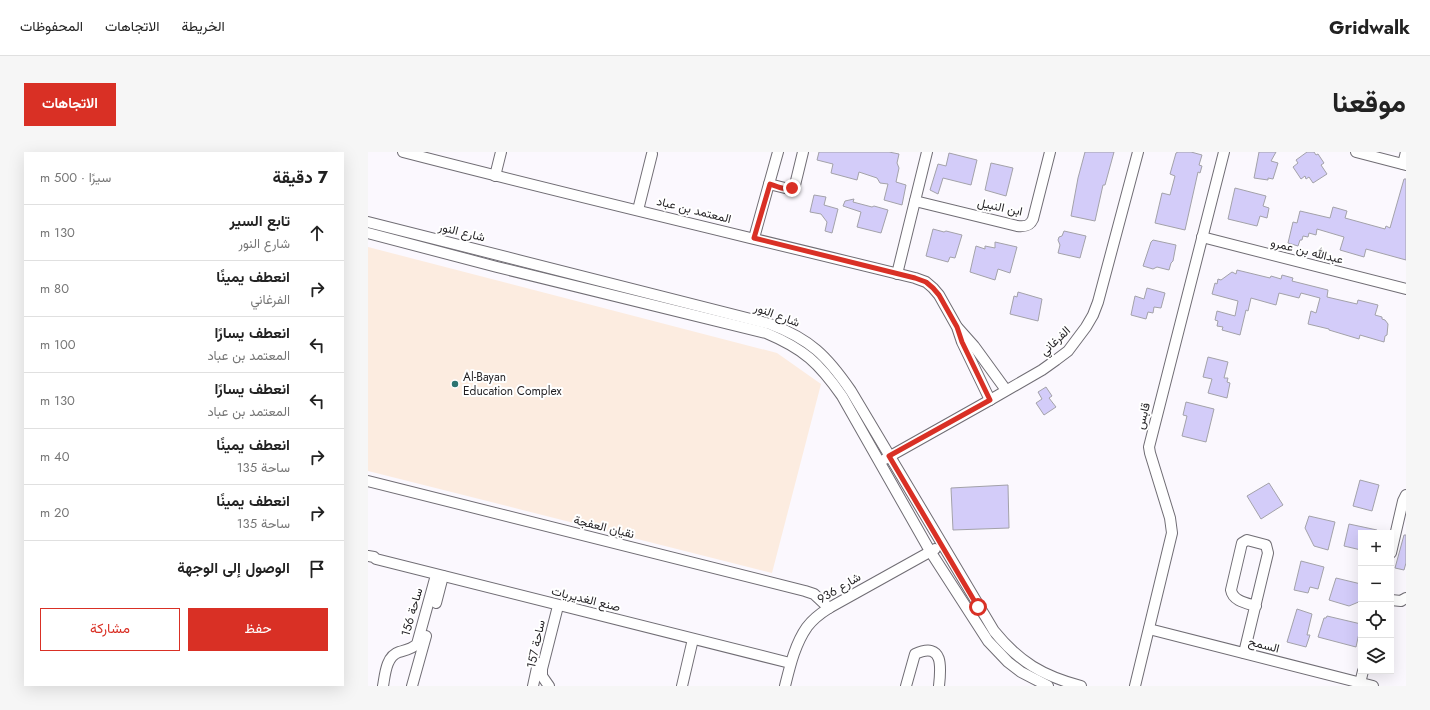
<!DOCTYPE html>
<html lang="ar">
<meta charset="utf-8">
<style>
:root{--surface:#fff;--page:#f6f6f6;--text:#222;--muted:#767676;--line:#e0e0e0;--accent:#d93025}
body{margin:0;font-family:Jost,Vazirmatn,sans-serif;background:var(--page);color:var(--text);direction:rtl}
.controls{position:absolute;right:12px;bottom:12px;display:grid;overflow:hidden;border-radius:0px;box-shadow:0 4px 16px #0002}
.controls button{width:36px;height:36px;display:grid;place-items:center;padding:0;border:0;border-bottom:1px solid var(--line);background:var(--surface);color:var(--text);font:20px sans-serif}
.stop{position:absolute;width:12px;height:12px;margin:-9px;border:3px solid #d93025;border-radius:50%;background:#fff}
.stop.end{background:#d93025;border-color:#fff;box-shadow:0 1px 4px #0008}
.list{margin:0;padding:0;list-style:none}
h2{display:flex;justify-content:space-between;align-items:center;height:52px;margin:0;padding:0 16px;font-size:17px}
h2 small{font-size:13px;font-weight:400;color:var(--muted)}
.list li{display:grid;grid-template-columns:26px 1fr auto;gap:12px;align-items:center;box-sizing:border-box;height:56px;padding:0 16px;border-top:1px solid var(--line)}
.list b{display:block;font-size:15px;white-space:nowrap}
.list p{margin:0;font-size:13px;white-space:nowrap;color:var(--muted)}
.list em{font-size:13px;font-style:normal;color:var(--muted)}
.actions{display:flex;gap:8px;padding:12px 16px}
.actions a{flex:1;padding:9px 0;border:1px solid var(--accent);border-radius:0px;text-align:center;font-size:14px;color:var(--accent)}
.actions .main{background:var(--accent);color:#fff}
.icon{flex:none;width:22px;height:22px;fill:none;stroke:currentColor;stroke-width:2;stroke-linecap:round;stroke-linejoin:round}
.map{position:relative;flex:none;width:1038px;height:534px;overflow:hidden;direction:ltr;border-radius:0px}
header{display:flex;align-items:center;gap:24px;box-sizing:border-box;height:56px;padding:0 20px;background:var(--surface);border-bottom:1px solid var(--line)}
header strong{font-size:19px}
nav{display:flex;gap:22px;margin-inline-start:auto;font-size:14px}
.intro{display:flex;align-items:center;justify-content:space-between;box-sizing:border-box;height:96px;padding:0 24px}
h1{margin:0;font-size:28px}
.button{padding:10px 18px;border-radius:0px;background:var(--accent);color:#fff;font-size:14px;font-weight:700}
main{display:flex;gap:24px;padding:0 24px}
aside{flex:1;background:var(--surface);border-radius:0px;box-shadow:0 4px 16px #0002}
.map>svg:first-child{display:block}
.education{fill:#fcece0}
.building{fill:#d3ccf9;stroke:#a3a2a9}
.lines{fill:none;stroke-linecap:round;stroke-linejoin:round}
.minor-casing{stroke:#706d74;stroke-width:12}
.minor{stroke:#fff;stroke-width:10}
.route{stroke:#d93025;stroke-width:5}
.poi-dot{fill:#2b7471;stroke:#fff;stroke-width:1.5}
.labels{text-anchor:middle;stroke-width:4;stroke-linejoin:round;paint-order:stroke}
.street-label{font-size:12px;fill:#211f22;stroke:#fff}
.poi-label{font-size:12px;fill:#211f22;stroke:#fff;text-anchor:start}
</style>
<header>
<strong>Gridwalk</strong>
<nav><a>الخريطة</a><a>الاتجاهات</a><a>المحفوظات</a></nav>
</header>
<div class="intro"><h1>موقعنا</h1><a class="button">الاتجاهات</a></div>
<main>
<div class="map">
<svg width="1038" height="534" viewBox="0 0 1038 534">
<rect width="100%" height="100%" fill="#fbf8fe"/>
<path class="education" d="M 0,95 L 409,201 L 453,232 L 404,421 L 0,319 Z"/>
<g class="building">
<path d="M 451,0 L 521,0 L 531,2 L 529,11 L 531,16 L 528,30 L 538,33 L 534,53 L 516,48 L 520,32 L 512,31 L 509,26 L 491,20 L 489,28 L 463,21 L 465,12 L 449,8 Z"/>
<path d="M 717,0 L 746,0 L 737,33 L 735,33 L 727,69 L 703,64 L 710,26 Z"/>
<path d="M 810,0 L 823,0 L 834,3 L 831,13 L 834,14 L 832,21 L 830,20 L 817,78 L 787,71 L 794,41 L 802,43 L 807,24 L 802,22 L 808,1 Z"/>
<path d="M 891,0 L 908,0 L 903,9 L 910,11 L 905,27 L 900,26 L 900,28 L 886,26 Z"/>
<path d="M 939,0 L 946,0 L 948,3 L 950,2 L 956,11 L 953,13 L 959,22 L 945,31 L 941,25 L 938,27 L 937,24 L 933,27 L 925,15 L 930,11 L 928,8 Z"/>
<path d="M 581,1 L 609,8 L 603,33 L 575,26 L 570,42 L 562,38 L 570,12 L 578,14 Z"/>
<path d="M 623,11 L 645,16 L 638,44 L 617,38 Z"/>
<path d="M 1036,27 L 1038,27 L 1038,108 L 998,97 L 996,105 L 972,98 L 976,85 L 949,77 L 948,83 L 941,81 L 940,85 L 935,84 L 934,88 L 932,88 L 930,94 L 920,91 L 925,70 L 929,71 L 932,59 L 962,66 L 965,55 L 979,59 L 977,66 L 1017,77 L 1018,74 L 1022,76 Z"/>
<path d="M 867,36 L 898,44 L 895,54 L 901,56 L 899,66 L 892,64 L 889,74 L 860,67 Z"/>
<path d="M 446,43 L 458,45 L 456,53 L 470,57 L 464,81 L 457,79 L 459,70 L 453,62 L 442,60 Z"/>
<path d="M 486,47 L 485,50 L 504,55 L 506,54 L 520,58 L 513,81 L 489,75 L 493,60 L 475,54 L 477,49 Z"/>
<path d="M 565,77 L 576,80 L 578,79 L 594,83 L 587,106 L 582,105 L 580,110 L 558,104 Z"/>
<path d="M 696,79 L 718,84 L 712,106 L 690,101 L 692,93 L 690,88 L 691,85 L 694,84 Z"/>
<path d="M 785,88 L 808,93 L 805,109 L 803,111 L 801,118 L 789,115 L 785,117 L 775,114 L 783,90 Z"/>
<path d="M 627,90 L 649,95 L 642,121 L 630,117 L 627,128 L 602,120 L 608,94 L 617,97 L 617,94 L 627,96 Z"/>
<path d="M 869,118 L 902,126 L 903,124 L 913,127 L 914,123 L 925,126 L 924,129 L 960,138 L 959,145 L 989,152 L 990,148 L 1010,153 L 1007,163 L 1014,165 L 1014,167 L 1017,168 L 1020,172 L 1019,183 L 1017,184 L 1016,190 L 992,183 L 991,187 L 961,178 L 961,177 L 940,172 L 943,159 L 948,161 L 952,146 L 933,141 L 931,146 L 911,141 L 908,153 L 883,146 L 880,159 L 878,158 L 872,183 L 854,178 L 855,175 L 849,174 L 850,169 L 847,168 L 849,159 L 867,164 L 870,149 L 844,142 L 847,131 L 849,132 L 850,127 L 853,128 L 864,120 L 868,122 Z"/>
<path d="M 779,136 L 797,141 L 793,156 L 786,155 L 785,161 L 780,160 L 778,167 L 763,163 L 767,144 L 776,147 Z"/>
<path d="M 650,140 L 674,147 L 670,169 L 642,162 L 646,144 L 649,145 Z"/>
<path d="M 840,205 L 860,210 L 856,226 L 860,226 L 859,230 L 862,231 L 859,246 L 840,241 L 844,227 L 835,225 Z"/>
<path d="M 678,235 L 684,244 L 681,246 L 688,255 L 676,263 L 668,251 L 674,247 L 670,240 Z"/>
<path d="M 818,250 L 846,257 L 838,290 L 814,284 L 819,264 L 815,263 Z"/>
<path d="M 992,328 L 1011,333 L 1004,359 L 985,354 Z"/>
<path d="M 901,331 L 915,353 L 893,367 L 879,344 Z"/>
<path d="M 640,333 L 641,376 L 585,378 L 583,336 Z"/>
<path d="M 941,364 L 967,370 L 960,398 L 946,394 L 937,376 Z"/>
<path d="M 981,372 L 1009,378 L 1009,381 L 993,381 L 993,398 L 976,394 Z"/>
<path d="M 1036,383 L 1038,383 L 1038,411 L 1036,418 L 1027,416 Z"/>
<path d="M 933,409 L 956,415 L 950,437 L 942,435 L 940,441 L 926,438 Z"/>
<path d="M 968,426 L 993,432 L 993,449 L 981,454 L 961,448 Z"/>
<path d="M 929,457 L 944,462 L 939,483 L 942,483 L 938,495 L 919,490 Z"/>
<path d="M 959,464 L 993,472 L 988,495 L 950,485 L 956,466 L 958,466 Z"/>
</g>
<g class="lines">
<g class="minor-casing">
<g id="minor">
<path d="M 35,0 C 205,44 376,84 547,126 L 558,130 L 565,136 L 571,143 L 589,175 L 594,190 L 622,248"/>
<path d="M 410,0 L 401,32 L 421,37 L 427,33 L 435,0"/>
<path d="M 988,0 L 1038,13"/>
<path d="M 1035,12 L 1038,0"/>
<path d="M 127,24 L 133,0"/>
<path d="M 547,49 L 649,74 C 657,75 662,74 665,67 L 682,0"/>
<path d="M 270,58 L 284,2"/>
<path d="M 0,70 L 402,172 C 442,187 459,204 483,239 L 626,479 C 651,510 675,524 713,534"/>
<path d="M 0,81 L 129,115 L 398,181 C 436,197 451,211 474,244 L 562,399 L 620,489 L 640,510 L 653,520 L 680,534"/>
<path d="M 834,85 L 1038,137"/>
<path d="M 386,86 L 401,32"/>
<path d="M 529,122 L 559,0"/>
<path d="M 590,176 L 606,194 L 638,238"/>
<path d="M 517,307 L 622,248 L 674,218 L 688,208 L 700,199 L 718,175 L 725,163 L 730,150 L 770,0"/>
<path d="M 0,329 L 437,439 L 446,442 L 461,456"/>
<path d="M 1023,401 L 1035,349 L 1038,343"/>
<path d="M 0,404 L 6,405 L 8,407 L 422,511"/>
<path d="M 1023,448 L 1033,449 L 1038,446"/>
<path d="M 68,451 L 75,424"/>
<path d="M 781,477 L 1005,534"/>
<path d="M 876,501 L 900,401 L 898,393 L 879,388 L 874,391 L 863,438 C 865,449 878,451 888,454"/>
<path d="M 992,531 L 995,519"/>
<path d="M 15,534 C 17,523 18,504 31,500 C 38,498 44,497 49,492 L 68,423"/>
<path d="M 44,534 L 58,484"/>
<path d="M 165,534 L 170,511"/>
<path d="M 181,534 L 174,524 L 174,517 L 190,454"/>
<path d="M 314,534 L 325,487"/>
<path d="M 417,534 C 422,514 427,492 439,475 C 445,467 453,461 461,456 L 567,397"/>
<path d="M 538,534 L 547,502 C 576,489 573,516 571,534"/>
<path d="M 767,534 L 804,381 L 802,366 L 782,301 L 781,295 L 856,0"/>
</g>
</g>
<use href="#minor" class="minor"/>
</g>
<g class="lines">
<path class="route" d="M 424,36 C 418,39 408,34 402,32 L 386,86 L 547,126 L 558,130 L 565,136 L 571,143 L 589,175 L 594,190 L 622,248 L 521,304 L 610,455"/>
</g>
<circle class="poi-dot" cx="87" cy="232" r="4"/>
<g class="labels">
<g class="street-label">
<text transform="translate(632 55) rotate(12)" y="4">ابن النبيل</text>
<text transform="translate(326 58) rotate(14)" y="4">المعتمد بن عباد</text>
<text transform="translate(94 80) rotate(14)" y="4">شارع النور</text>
<text transform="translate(939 99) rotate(14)" y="4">عبدالله بن عمرو</text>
<text transform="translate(409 163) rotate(20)" y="4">شارع النور</text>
<text transform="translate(687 189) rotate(-43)" y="4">الفرغاني</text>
<text transform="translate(775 264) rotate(-76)" y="4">قابس</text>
<text transform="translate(236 375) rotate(14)" y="4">نقيان العفجة</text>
<text transform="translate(471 436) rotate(-31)" y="4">شارع 936</text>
<text transform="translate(218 447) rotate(14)" y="4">صنع الغديريات</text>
<text transform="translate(44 460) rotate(-74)" y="4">ساحة 156</text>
<text transform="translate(168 492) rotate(-78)" y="4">ساحة 157</text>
<text transform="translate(896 493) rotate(14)" y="4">السمح</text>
</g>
<g class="poi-label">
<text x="95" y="229">Al-Bayan<tspan x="95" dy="14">Education Complex</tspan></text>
</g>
</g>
</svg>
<div class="controls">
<button>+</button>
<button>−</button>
<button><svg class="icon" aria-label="locate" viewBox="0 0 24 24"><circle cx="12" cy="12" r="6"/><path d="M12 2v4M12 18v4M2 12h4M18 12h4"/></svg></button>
<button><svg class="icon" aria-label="layers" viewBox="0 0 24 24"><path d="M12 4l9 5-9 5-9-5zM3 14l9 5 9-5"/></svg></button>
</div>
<div class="stop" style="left:610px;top:455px"></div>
<div class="stop end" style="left:424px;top:36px"></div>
</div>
<aside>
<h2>7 دقيقة<small>سيرًا · 500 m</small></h2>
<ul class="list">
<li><svg class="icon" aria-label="ahead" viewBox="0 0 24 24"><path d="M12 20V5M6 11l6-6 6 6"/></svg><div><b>تابع السير</b><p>شارع النور</p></div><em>130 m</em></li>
<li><svg class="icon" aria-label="right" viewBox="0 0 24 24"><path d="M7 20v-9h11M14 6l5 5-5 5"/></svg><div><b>انعطف يمينًا</b><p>الفرغاني</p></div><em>80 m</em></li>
<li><svg class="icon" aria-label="left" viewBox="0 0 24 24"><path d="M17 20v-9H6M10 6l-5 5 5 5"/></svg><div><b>انعطف يسارًا</b><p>المعتمد بن عباد</p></div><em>100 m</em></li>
<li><svg class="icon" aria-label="left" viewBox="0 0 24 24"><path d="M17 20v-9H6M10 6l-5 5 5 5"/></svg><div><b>انعطف يسارًا</b><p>المعتمد بن عباد</p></div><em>130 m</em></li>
<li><svg class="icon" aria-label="right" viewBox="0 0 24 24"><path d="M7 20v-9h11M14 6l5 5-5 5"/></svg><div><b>انعطف يمينًا</b><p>ساحة 135</p></div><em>40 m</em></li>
<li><svg class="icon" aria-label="right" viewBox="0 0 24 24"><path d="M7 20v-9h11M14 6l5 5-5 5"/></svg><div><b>انعطف يمينًا</b><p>ساحة 135</p></div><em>20 m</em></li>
<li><svg class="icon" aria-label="arrive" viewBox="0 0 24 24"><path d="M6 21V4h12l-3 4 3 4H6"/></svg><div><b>الوصول إلى الوجهة</b></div></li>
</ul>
<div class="actions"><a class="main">حفظ</a><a>مشاركة</a></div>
</aside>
</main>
